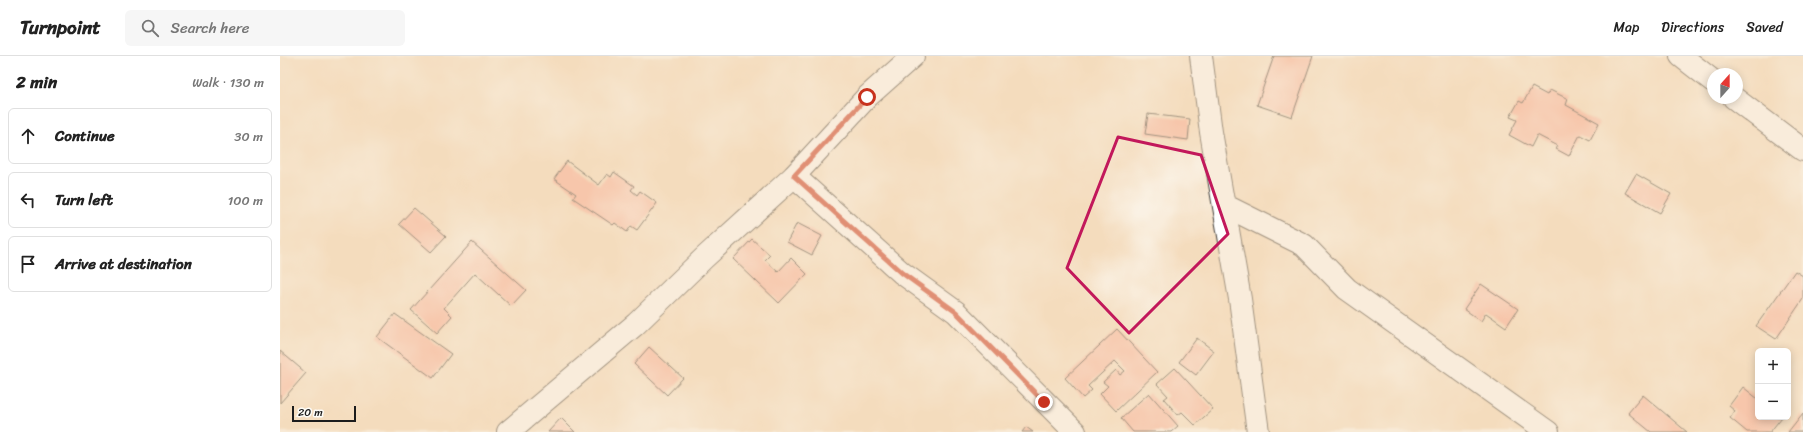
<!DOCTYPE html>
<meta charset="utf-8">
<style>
:root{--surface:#fff;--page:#f6f6f6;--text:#222;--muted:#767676;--line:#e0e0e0}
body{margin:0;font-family:Sriracha,sans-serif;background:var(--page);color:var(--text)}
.controls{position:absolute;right:12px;bottom:12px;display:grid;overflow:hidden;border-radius:6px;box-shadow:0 2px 10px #0003}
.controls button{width:36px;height:36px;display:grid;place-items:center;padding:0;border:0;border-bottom:1px solid var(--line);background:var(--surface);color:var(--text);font:20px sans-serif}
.compass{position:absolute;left:1427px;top:12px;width:36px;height:36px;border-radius:50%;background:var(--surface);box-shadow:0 2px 10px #0003;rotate:21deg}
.scale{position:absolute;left:12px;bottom:10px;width:64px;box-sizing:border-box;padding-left:4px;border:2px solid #1c1c1c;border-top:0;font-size:11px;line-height:14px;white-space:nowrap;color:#1c1c1c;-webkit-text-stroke:3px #fdfcf7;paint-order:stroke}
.stop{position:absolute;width:12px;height:12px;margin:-9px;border:3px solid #c8321e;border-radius:50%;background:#fff}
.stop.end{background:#c8321e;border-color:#fff;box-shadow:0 1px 4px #0008}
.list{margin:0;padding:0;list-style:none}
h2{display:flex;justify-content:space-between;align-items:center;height:52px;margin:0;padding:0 16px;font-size:17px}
h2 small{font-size:13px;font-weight:400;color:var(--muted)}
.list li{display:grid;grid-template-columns:26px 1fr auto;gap:12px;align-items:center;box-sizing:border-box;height:56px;margin:0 8px 8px;padding:0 8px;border:1px solid var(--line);border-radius:6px}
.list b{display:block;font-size:15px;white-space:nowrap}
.list em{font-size:13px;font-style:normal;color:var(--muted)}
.icon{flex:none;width:22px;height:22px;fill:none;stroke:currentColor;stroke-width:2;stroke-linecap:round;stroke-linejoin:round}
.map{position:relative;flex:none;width:1523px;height:376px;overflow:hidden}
header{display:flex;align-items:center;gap:24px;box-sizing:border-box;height:56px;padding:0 20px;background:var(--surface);border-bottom:1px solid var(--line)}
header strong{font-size:19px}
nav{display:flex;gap:22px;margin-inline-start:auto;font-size:14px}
.search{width:280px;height:36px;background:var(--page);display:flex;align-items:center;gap:10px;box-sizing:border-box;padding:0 14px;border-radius:6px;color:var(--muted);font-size:15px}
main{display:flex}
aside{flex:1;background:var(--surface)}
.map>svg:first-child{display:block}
.building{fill:#faac95}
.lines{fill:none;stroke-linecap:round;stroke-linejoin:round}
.minor-casing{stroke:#3c3934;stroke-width:24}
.minor{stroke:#fff;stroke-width:22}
.route{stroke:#c8321e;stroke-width:5}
.marked{fill:none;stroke:#c2185b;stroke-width:3;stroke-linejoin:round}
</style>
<header>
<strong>Turnpoint</strong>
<div class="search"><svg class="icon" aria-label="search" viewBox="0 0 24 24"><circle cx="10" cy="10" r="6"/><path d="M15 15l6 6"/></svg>Search here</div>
<nav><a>Map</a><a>Directions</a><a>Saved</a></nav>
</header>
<main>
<aside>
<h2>2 min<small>Walk · 130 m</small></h2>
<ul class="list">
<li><svg class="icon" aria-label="ahead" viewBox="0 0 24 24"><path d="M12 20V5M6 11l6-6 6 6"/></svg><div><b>Continue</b></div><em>30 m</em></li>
<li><svg class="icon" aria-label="left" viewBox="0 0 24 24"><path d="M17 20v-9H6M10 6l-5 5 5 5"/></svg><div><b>Turn left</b></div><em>100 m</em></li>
<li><svg class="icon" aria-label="arrive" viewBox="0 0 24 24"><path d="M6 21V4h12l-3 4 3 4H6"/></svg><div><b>Arrive at destination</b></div></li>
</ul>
</aside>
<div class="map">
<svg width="1523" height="376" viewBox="0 0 1523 376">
<rect width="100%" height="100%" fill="#fdfcf7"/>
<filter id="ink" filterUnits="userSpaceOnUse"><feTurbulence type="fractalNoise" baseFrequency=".025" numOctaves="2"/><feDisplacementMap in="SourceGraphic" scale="8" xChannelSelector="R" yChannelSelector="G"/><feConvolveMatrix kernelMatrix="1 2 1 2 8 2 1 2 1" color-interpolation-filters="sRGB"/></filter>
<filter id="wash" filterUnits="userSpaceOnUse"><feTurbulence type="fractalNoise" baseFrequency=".012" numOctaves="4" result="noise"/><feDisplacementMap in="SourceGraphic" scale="16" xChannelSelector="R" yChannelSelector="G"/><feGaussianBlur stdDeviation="0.9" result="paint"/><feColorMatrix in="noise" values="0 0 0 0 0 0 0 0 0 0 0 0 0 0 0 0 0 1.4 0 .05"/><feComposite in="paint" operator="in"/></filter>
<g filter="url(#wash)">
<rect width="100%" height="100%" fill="#f4dcbd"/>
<g id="blocks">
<g class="building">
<path d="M 994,0 L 1033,0 L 1012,61 L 977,49 Z"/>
<path d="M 1252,31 L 1267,39 L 1270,34 L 1288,43 L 1286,49 L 1319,67 L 1310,84 L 1300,79 L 1289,100 L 1276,93 L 1278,90 L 1257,79 L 1251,91 L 1229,79 L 1237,64 L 1230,61 L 1239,45 L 1243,47 Z"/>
<path d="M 868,58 L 910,63 L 908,84 L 865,78 Z"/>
<path d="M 287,105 L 319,129 L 327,118 L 331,121 L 334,116 L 354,130 L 351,134 L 357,139 L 360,135 L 377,147 L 357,174 L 351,170 L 347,176 L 335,167 L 333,169 L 293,142 L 296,138 L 274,123 Z"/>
<path d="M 1356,118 L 1391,138 L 1380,157 L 1345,137 Z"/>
<path d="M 134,152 L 166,180 L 151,196 L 119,168 Z"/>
<path d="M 517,167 L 542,180 L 532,199 L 507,186 Z"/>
<path d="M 472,183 L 490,199 L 485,204 L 498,216 L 511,202 L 527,218 L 499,247 L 453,203 Z"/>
<path d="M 192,186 L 246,234 L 231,250 L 195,217 L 164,252 L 172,260 L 157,277 L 131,254 Z"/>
<path d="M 1515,215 L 1523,220 L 1523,243 L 1496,283 L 1476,270 Z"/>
<path d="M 1201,228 L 1238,253 L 1226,271 L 1206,257 L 1201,265 L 1184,253 Z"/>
<path d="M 115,258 L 171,298 L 153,322 L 97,281 Z"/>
<path d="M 837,273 L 877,316 L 836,355 L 820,338 L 828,330 L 823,326 L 836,314 L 840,319 L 845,315 L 835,305 L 808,330 L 812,334 L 803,342 L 785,322 Z"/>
<path d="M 917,282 L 934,295 L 916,319 L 899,306 Z"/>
<path d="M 369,291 L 403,322 L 387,339 L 354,308 Z"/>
<path d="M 0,295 L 26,317 L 0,347 Z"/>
<path d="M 895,312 L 933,353 L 915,369 L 902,356 L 898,359 L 884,343 L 888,340 L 877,328 Z"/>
<path d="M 1463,331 L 1478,343 L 1478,361 L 1502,361 L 1490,376 L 1467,376 L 1450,362 L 1455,355 L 1449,350 Z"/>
<path d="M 869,337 L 898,370 L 891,376 L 853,376 L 841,362 Z"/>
<path d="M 1363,339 L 1407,376 L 1371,376 L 1348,357 Z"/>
<path d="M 1523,357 L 1523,376 L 1508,376 Z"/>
<path d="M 281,362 L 295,376 L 268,376 Z"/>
<path d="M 746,371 L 753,376 L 742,376 Z"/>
</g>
</g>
</g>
<g filter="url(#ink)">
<use href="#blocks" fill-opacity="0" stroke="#3c3934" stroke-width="1"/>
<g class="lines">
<g class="minor-casing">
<g id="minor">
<path d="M 921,0 L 931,76 L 960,243 L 978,376"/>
<path d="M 1401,0 L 1433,25"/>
<path d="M 1454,42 L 1523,94"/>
<path d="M 514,120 L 622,217 L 676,256 L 795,376"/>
<path d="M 944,149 L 1024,189 L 1067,233 L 1268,376"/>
<path d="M 228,376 L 356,268 L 424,202 L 514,120 L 587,41 L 633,0"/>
</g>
</g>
<use href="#minor" class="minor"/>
</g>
</g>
<g class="lines" filter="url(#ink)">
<path class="route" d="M 587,41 L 514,120 L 622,217 L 676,256 L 764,346"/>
</g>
<path d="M0 0H1523V376H0ZM 838,81 L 921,99 L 948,178 L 849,277 L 787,212 Z" fill="#f4dcbd" fill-opacity=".55" fill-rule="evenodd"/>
<path class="marked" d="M 838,81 L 921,99 L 948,178 L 849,277 L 787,212 Z"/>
</svg>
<div class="controls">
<button>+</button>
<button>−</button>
</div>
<svg class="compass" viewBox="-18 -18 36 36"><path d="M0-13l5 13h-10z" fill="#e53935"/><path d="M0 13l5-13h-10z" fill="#767676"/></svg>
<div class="scale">20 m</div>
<div class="stop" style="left:587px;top:41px"></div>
<div class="stop end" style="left:764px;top:346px"></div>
</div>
</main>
